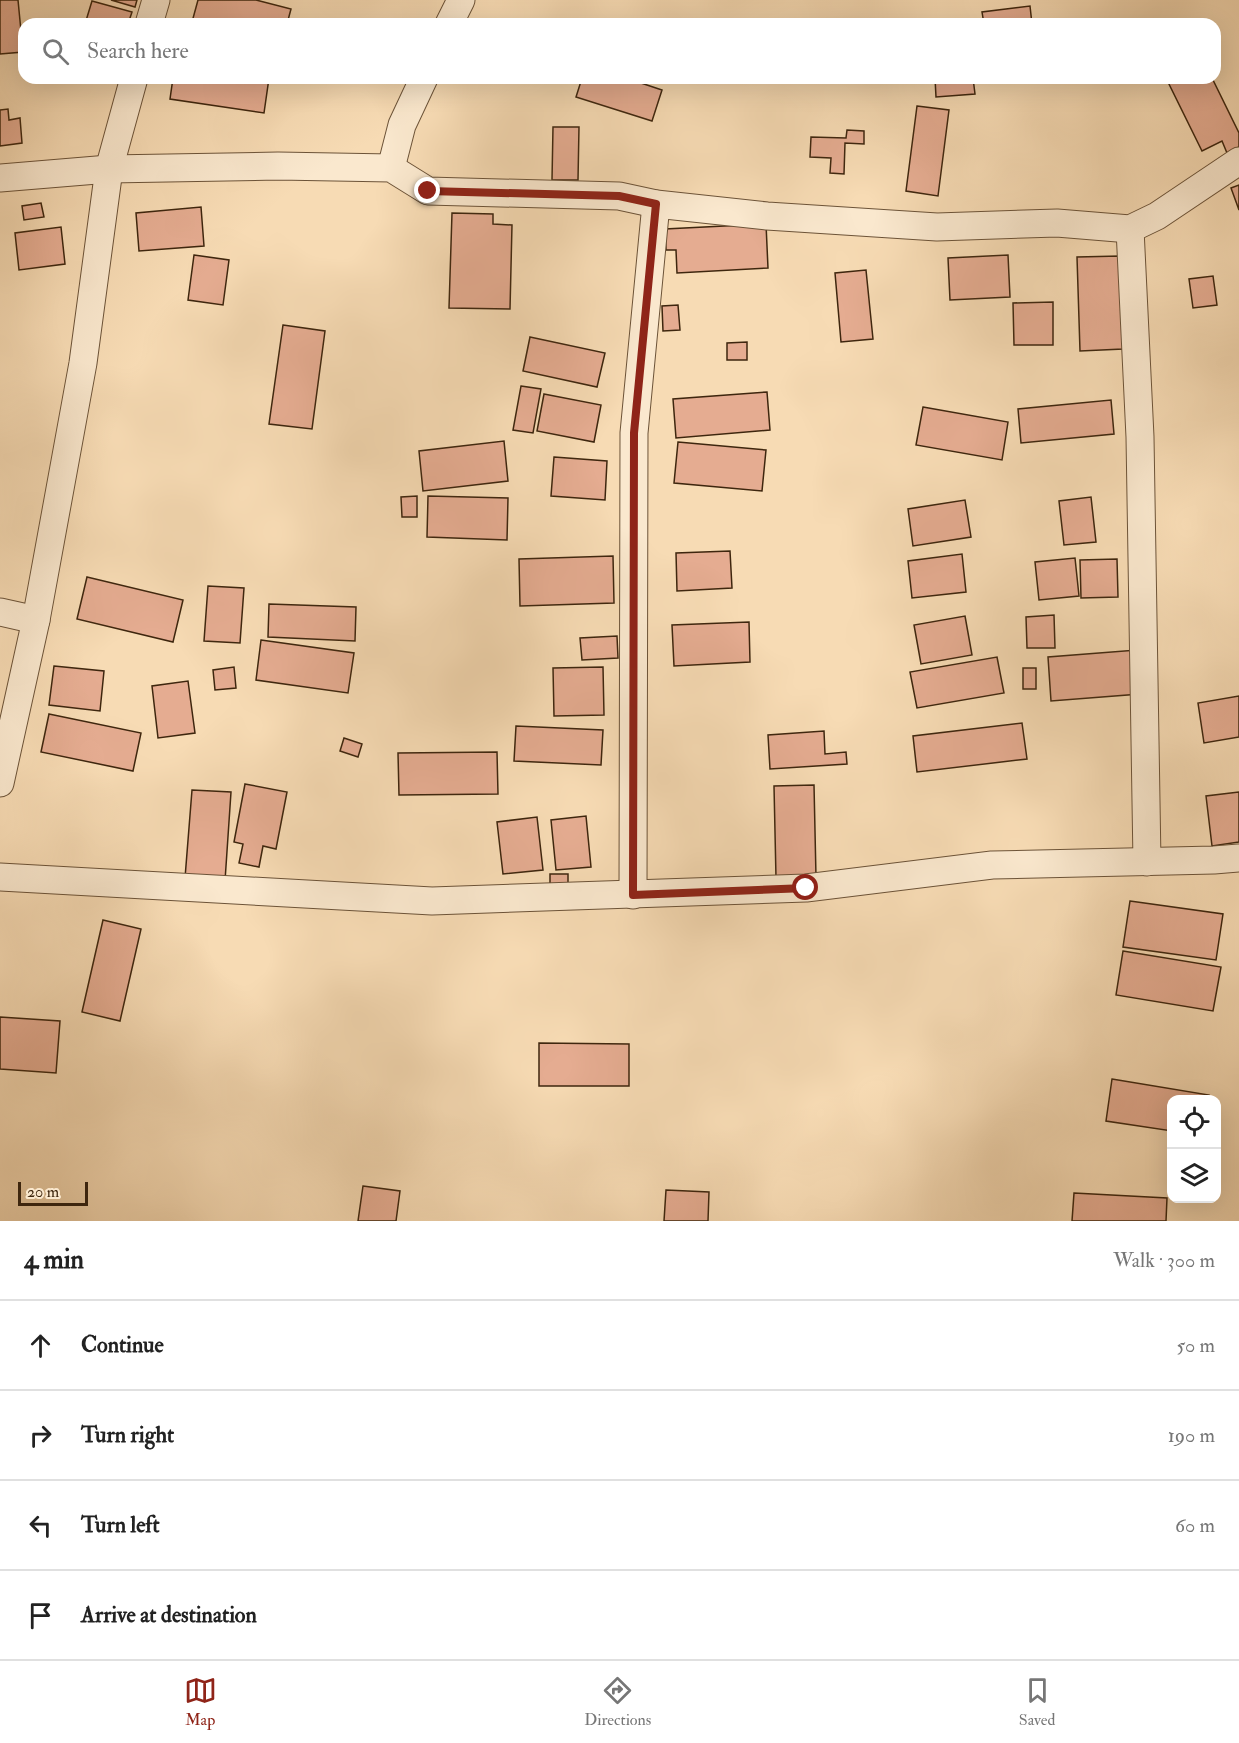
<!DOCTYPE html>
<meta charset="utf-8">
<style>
:root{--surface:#fff;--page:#f2f2f2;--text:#222;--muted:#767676;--line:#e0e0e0;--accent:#8f2418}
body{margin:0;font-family:"IM FELL Double Pica",serif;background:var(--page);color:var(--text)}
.controls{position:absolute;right:18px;bottom:18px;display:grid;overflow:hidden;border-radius:12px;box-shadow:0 6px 24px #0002}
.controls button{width:54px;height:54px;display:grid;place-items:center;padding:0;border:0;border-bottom:2px solid var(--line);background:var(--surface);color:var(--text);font:30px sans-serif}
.scale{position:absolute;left:18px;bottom:15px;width:70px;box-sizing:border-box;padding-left:6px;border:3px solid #3e260e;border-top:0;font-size:16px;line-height:21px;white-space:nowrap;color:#3e260e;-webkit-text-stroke:4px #fae8ce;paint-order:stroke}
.stop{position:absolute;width:18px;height:18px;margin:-14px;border:4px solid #8f2418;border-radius:50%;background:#fff}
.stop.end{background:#8f2418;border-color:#fff;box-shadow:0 2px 6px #0008}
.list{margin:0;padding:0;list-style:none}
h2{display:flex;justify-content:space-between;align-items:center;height:78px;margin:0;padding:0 24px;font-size:26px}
h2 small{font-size:20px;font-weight:400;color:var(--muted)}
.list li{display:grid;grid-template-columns:39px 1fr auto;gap:18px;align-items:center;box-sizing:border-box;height:90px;padding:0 24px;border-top:2px solid var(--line)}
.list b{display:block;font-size:22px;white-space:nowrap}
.list em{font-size:20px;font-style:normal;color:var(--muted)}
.icon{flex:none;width:33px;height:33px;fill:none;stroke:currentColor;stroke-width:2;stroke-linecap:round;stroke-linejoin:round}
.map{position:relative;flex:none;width:1239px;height:1221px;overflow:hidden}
.search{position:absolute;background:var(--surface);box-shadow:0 6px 24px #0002;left:18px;right:18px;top:18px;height:66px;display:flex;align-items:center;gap:15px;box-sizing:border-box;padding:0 21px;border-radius:18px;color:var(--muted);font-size:22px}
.sheet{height:438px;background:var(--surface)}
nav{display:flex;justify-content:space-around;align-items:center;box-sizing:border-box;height:84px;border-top:2px solid var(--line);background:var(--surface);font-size:16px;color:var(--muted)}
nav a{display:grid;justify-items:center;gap:3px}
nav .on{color:var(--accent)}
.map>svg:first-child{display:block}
.building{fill:#e5ac91;stroke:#3e260e;stroke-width:1.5}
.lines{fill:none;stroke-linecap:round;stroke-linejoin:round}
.minor-casing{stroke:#6c5338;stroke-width:29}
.minor{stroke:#fae8ce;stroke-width:27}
.route{stroke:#8f2418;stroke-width:8}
</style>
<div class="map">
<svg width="1239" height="1221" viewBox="0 0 1239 1221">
<rect width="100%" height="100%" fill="#f7dbb4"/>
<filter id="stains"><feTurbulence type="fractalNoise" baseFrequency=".00333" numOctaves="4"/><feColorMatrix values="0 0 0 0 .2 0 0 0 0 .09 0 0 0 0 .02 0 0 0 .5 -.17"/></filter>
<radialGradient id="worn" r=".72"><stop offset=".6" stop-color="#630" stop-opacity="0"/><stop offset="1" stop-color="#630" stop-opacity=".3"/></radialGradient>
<g class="building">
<path d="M 0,0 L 18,0 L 23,52 L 0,54 Z"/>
<path d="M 111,0 L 137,0 L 135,7 Z"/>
<path d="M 198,0 L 256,0 L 291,9 L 287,24 L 198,24 L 192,22 Z"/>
<path d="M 92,1 L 132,12 L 128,24 L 85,24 Z"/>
<path d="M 1030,6 L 1032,24 L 984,24 L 982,12 Z"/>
<path d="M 173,78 L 269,78 L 264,113 L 170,99 Z"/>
<path d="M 582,78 L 626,78 L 662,90 L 652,121 L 576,97 Z"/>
<path d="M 935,78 L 973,78 L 975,94 L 936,97 Z"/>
<path d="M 1166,78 L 1212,78 L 1239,133 L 1239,147 L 1227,153 L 1222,141 L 1202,151 Z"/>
<path d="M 917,106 L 949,110 L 938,196 L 906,191 Z"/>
<path d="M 8,109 L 9,120 L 20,118 L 22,143 L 0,146 L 0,110 Z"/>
<path d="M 553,127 L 579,127 L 578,180 L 552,180 Z"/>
<path d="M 847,130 L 864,131 L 864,144 L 845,143 L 844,174 L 830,173 L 831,158 L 810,157 L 811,137 L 846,138 Z"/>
<path d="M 1239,185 L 1239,210 L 1231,188 Z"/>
<path d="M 41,203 L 44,217 L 24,220 L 22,206 Z"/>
<path d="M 201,207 L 204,246 L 139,251 L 136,213 Z"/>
<path d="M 452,213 L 493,214 L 493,224 L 512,225 L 510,309 L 449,308 Z"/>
<path d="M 766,224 L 768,268 L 677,273 L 676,250 L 666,250 L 665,229 Z"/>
<path d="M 61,227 L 65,264 L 19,270 L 15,233 Z"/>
<path d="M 194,255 L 229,260 L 223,305 L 188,300 Z"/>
<path d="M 1008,255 L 1010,297 L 950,300 L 948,258 Z"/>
<path d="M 1120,256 L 1123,349 L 1080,351 L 1077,257 Z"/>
<path d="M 866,270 L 873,339 L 841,342 L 835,273 Z"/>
<path d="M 1213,276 L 1217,305 L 1193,308 L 1189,279 Z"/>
<path d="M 1053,302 L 1053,345 L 1014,345 L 1013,303 Z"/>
<path d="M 678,305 L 680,330 L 663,331 L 662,306 Z"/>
<path d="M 283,325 L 325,331 L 312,429 L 269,424 Z"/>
<path d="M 530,337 L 605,353 L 597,387 L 523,371 Z"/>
<path d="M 747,342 L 747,360 L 727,360 L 727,343 Z"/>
<path d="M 521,386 L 541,389 L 533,433 L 513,430 Z"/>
<path d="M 767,392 L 770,430 L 676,438 L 673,399 Z"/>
<path d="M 544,394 L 601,405 L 594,442 L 537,431 Z"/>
<path d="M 1111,400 L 1114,434 L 1021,443 L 1018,409 Z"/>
<path d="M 923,407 L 1008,422 L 1002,460 L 916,445 Z"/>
<path d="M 504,441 L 508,481 L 423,491 L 419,451 Z"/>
<path d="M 678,442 L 766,450 L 762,491 L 674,483 Z"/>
<path d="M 554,457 L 607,461 L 605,500 L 551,496 Z"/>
<path d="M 417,496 L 417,517 L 402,517 L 401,497 Z"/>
<path d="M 428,496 L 508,498 L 507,540 L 427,537 Z"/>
<path d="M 1091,497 L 1096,542 L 1064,545 L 1059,501 Z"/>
<path d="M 965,500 L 971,537 L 913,546 L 908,509 Z"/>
<path d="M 730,551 L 732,588 L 677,591 L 676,553 Z"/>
<path d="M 962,554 L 966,592 L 912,598 L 908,561 Z"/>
<path d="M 613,556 L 614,603 L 520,606 L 519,559 Z"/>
<path d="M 1075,558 L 1079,596 L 1039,600 L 1035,562 Z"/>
<path d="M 1117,559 L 1118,597 L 1081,598 L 1080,560 Z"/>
<path d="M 87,577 L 183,600 L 173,642 L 77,619 Z"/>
<path d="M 208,586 L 244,588 L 240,643 L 204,641 Z"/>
<path d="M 269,604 L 356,607 L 355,641 L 268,637 Z"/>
<path d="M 1054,615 L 1055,648 L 1027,648 L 1026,617 Z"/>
<path d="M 965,616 L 972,655 L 921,664 L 914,625 Z"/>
<path d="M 749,622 L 750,662 L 674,666 L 672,625 Z"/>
<path d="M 617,636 L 618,658 L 582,660 L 580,638 Z"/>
<path d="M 261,640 L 354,653 L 348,693 L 256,680 Z"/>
<path d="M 1137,650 L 1140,694 L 1051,701 L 1048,657 Z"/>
<path d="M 997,657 L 1004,693 L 917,708 L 910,672 Z"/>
<path d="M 54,666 L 104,671 L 100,711 L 49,705 Z"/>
<path d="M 234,667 L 236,688 L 215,690 L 213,670 Z"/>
<path d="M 603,667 L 604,715 L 554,716 L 553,668 Z"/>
<rect x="1023" y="668" width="13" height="21"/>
<path d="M 188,681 L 195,733 L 158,738 L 152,686 Z"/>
<path d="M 1239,696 L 1239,737 L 1204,743 L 1198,703 Z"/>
<path d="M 49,714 L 141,733 L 133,771 L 41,752 Z"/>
<path d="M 1022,723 L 1027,759 L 917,772 L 913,736 Z"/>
<path d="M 516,726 L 603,730 L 601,765 L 514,761 Z"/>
<path d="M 824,731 L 825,754 L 846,752 L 847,764 L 770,769 L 768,735 Z"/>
<path d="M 344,738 L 362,744 L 358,757 L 340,751 Z"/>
<path d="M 497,752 L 498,794 L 399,795 L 398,753 Z"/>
<path d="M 245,784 L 287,792 L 276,849 L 263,846 L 259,867 L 239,863 L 243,844 L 234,842 Z"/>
<path d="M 814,785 L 816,877 L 776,878 L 774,786 Z"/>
<path d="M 192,790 L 231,792 L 225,881 L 185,878 Z"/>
<path d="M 1239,792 L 1239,842 L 1212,846 L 1206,796 Z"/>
<path d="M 586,816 L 591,867 L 556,870 L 551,820 Z"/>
<path d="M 537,817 L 543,870 L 503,874 L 497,822 Z"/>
<rect x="550" y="874" width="18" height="19"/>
<path d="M 1130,901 L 1223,914 L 1216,960 L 1123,947 Z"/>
<path d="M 103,920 L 141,929 L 120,1021 L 82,1012 Z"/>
<path d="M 1123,951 L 1221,967 L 1213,1011 L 1116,995 Z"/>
<path d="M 0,1017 L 60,1021 L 56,1073 L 0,1069 Z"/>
<path d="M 539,1043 L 629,1044 L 629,1086 L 539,1086 Z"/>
<path d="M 1112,1079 L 1209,1095 L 1208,1100 L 1172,1100 L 1172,1131 L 1106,1121 Z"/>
<path d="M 363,1186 L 400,1191 L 396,1221 L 358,1221 Z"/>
<path d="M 666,1190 L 709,1192 L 708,1221 L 664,1221 Z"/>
<path d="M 1074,1193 L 1167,1198 L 1166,1221 L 1072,1221 Z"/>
</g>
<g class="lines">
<g class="minor-casing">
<g id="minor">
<path d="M 149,24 L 156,0"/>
<path d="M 449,24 L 461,0"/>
<path d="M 391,168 L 402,125 L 424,78"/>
<path d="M 0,178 L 109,169 L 278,166 L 391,168 L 428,191 L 619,196 L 656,204 L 767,216 L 937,227 L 1057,223 L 1130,229 L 1157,216 L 1239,161"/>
<path d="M 1130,229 L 1140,437 L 1147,862"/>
<path d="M 0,612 L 36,620"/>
<path d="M 0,783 L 36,620 L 83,363 L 109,169 L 134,78"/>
<path d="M 0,877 L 432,901 L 806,888 L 992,865 L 1214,860 L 1239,858"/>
<path d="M 633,895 L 634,433 L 656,204"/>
</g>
</g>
<use href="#minor" class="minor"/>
</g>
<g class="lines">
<path class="route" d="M 428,191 L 619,196 L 656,204 L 634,433 L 633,895 L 806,888"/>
</g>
<rect width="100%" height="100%" filter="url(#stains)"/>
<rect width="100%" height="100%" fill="url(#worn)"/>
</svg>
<div class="controls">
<button><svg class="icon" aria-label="locate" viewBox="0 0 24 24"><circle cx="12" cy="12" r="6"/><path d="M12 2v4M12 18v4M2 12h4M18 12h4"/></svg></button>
<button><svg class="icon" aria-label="layers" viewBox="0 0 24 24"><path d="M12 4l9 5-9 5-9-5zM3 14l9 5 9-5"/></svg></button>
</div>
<div class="scale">20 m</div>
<div class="stop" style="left:806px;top:888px"></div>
<div class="stop end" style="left:428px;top:191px"></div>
<div class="search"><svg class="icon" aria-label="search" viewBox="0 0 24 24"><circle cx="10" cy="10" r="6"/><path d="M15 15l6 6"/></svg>Search here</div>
</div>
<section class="sheet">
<h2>4 min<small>Walk · 300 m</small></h2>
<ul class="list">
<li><svg class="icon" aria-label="ahead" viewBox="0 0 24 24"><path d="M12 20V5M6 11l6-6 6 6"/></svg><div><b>Continue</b></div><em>50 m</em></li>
<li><svg class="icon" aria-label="right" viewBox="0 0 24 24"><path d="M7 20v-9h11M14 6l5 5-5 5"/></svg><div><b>Turn right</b></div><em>190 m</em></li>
<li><svg class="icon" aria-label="left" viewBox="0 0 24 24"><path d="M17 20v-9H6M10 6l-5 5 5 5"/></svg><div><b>Turn left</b></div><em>60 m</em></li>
<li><svg class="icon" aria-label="arrive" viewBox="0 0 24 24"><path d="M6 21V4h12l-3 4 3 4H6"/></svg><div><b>Arrive at destination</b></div></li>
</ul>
</section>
<nav>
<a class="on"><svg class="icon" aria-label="map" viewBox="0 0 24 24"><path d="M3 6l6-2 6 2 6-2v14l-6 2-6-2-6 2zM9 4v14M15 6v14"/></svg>Map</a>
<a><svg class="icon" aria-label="directions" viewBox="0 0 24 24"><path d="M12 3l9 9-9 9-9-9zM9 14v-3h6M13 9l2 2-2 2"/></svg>Directions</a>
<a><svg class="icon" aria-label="saved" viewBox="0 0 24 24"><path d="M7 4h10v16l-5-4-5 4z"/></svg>Saved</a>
</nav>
